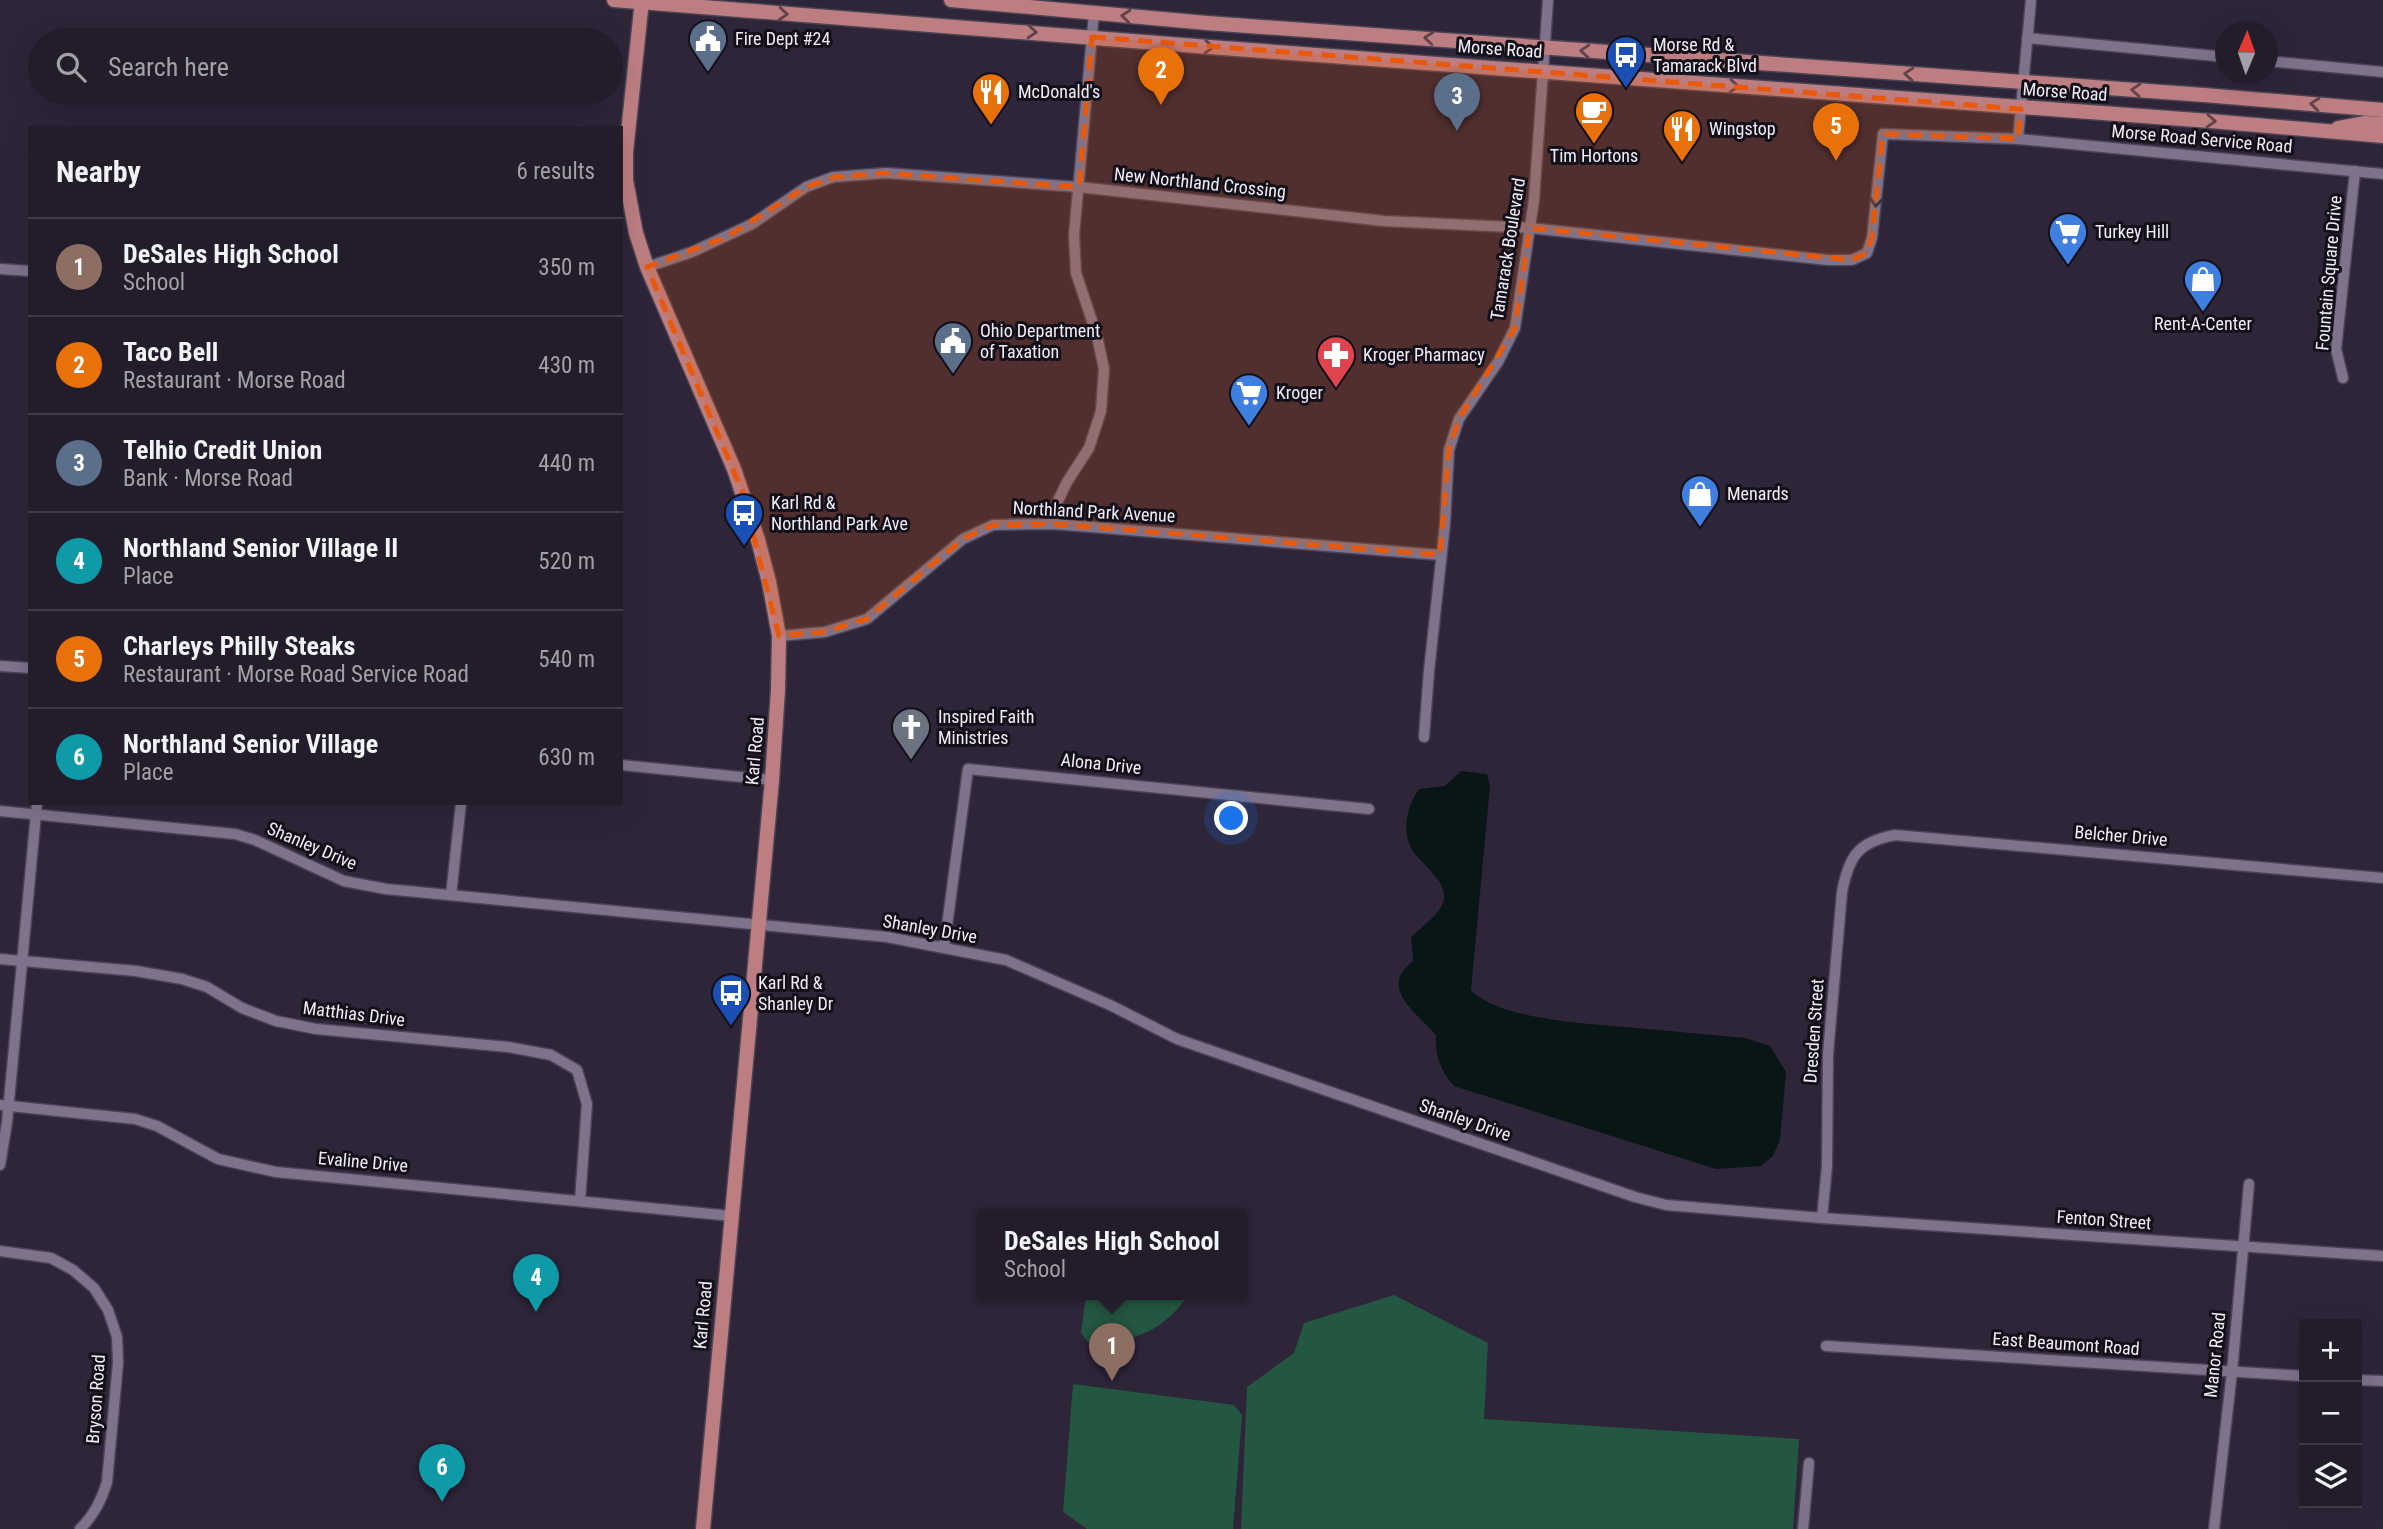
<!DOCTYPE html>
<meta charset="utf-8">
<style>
:root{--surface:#221c2b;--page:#2a2533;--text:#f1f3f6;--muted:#a2a1a9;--line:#3f3a47;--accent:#ea580c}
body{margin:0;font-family:"Roboto Condensed",sans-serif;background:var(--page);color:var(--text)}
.controls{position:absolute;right:21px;bottom:21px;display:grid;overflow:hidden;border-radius:0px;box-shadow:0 7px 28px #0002}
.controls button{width:63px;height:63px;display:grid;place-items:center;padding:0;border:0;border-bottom:2px solid var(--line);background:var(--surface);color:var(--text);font:35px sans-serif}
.compass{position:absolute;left:2215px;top:21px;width:63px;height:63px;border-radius:50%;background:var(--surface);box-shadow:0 7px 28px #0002;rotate:2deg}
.you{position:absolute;left:1232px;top:819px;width:24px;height:24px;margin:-18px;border:5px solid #fff;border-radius:50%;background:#1a73e8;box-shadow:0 0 0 10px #1a73e833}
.badge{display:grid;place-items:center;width:46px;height:46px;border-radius:50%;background:var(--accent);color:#fff;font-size:23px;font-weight:700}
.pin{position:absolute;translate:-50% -58px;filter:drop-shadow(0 2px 4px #0008)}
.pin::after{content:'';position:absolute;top:37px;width:24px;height:21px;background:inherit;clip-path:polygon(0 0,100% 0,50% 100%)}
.popup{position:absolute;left:977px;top:1209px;width:270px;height:91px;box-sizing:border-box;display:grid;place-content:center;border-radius:0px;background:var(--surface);filter:drop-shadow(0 2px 5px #0005);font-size:23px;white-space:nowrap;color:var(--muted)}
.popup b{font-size:26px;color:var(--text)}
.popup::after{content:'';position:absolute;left:50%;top:100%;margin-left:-14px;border:14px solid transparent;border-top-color:var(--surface)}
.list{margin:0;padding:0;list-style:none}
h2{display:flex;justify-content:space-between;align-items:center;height:91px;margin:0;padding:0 28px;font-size:30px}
h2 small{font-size:23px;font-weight:400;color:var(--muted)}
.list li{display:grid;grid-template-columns:46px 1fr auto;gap:21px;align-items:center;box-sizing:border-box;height:98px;padding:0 28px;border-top:2px solid var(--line)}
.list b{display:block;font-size:26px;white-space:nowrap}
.list p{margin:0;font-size:23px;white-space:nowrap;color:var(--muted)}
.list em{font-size:23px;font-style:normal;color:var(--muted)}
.icon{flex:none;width:38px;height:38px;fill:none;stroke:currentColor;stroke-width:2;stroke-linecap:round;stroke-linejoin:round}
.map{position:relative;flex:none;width:2383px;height:1529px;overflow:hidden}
.search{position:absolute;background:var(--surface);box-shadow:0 7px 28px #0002;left:28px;top:28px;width:595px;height:77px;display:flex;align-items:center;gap:18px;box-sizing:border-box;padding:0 24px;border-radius:38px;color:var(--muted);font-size:26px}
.panel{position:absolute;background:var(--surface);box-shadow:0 7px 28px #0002;left:28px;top:126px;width:595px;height:679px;border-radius:0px}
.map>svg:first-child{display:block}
.green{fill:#235741}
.water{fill:#081616}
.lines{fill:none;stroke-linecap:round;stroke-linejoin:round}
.minor-casing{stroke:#4b4354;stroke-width:13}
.major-casing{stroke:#4b4354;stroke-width:17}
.minor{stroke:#7e738b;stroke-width:10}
.major{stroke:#bd7e81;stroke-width:14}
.oneway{stroke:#604248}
.oneway2{stroke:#393341}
.marked{fill:#e8590c;fill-opacity:0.2;stroke:#e8590c;stroke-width:5;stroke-dasharray:14 9;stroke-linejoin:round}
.labels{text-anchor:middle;stroke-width:6;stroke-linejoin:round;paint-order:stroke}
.poi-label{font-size:18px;fill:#f1ecf9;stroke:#141019;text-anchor:start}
.street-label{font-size:18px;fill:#f1ecf9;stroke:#141019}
</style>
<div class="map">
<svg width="2383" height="1529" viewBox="0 0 2383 1529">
<rect width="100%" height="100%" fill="#2e2539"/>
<g class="green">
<path d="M 1086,1295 L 1188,1295 C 1165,1331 1130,1344 1088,1342 L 1081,1333 Z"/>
<path d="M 1394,1295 L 1488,1343 L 1484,1419 L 1799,1439 L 1793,1529 L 1241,1529 L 1247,1387 L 1294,1353 L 1304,1323 Z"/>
<path d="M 1073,1384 L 1234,1405 L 1242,1415 L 1233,1529 L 1087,1529 L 1063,1512 Z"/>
</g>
<path class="water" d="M 1461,771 L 1487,774 L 1490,786 L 1471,990 C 1500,1021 1595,1024 1637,1028 C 1673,1031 1709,1035 1745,1038 L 1770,1046 L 1786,1072 L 1780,1140 L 1773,1156 L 1761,1166 L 1716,1169 L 1454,1086 C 1440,1070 1435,1056 1436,1035 C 1415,1011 1378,988 1413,961 L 1411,937 C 1420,928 1432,920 1439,910 C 1458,885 1419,865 1410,846 C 1402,828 1408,804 1419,789 L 1445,786 Z"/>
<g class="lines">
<g class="minor-casing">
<g id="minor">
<path d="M 2031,0 L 2018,139 L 2383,174"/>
<path d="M 2027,38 L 2226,57"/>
<path d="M 2268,61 L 2383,72"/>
<path d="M 647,267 L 692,252 L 752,224 L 806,187 L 833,177 L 886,173 L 1079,187 L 1384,221 L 1530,228 L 1828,260 L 1852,260 L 1867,253 L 1872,238 L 1883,134 L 2018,139"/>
<path d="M 0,269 L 30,271"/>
<path d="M 2343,378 L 2336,349 L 2355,171"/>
<path d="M 1053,524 L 1055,507 L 1067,482 L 1089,448 L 1101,411 L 1104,369 L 1097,336 L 1076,273 L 1074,235 L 1094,13"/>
<path d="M 779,636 L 825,632 L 867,619 L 963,539 L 993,525 L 1053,524 L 1440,555"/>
<path d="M 0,666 L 30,668"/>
<path d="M 1424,737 L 1429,671 L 1445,524 L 1449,450 L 1459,419 L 1498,362 L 1515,328 L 1534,200 L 1548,0"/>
<path d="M 621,765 L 772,780"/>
<path d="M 0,811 L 235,834 L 255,840 L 344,881 L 386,889 L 887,937 L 1006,960 L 1110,1005 L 1177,1039 L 1635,1197 L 1666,1205 L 1822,1218 L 2383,1256"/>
<path d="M 451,895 L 461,803"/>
<path d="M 944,948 L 968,769 L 1369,809"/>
<path d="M 0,959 L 136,971 L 182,979 L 207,987 L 242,1008 L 276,1021 L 316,1029 L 508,1047 L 551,1055 L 577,1070 L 587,1104 L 580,1201"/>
<path d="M 0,1105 L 135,1119 L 157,1126 L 218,1159 L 276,1172 L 732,1216"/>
<path d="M 0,1165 L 7,1122 L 37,803"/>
<path d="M 1822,1218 L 1827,1166 L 1828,1054 L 1842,892 C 1849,856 1858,842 1895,835 L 2383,878"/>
<path d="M 0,1251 L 51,1258 L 73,1270 L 94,1288 L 108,1310 L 117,1337 L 118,1363 L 107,1482 C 101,1501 94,1515 80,1529"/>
<path d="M 1826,1346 L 2304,1376"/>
<path d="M 2357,1380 L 2383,1381"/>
<path d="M 1803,1529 L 1809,1463"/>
<path d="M 2214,1529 L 2232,1372 L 2249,1184"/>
</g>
</g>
<g class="major-casing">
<g id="major">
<path d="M 614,0 L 1196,46 L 2210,121 L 2383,136"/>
<path d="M 642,0 L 626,152 L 626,180 L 636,233 L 647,267 L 734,469 L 758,540 L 769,582 L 779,636 L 778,690 L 772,780 L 703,1529"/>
<path d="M 951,0 L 1207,23 L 2204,95 L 2383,110"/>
<path d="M 2338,128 L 2364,123 L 2383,124"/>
</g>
</g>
<use href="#minor" class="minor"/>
<use href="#major" class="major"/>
</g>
<defs><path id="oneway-chevron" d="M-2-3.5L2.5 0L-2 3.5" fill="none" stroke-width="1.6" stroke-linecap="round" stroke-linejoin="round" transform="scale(1.75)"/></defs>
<g class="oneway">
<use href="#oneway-chevron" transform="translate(783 14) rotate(5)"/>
<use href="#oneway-chevron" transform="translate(1126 16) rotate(-175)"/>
<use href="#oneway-chevron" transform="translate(1032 32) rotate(5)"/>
<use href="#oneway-chevron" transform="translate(1429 38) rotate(-175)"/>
<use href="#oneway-chevron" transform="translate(1209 47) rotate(4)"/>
<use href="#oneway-chevron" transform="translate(1585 51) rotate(-176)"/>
<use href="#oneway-chevron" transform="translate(1909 74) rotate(-176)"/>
<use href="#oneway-chevron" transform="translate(1734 86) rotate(4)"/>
<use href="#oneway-chevron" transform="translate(2136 90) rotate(-176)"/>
<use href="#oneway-chevron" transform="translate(2315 104) rotate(-175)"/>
<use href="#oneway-chevron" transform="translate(2211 121) rotate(4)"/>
</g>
<use class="oneway2" href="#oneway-chevron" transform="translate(1876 202) rotate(96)"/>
<path class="marked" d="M 1092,37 L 2021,109 L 2018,139 L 1883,134 L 1872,238 L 1867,253 L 1852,260 L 1530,228 L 1515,328 L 1459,419 L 1449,450 L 1440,555 L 1053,524 L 993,525 L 963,539 L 867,619 L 825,632 L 779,636 L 742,491 L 647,267 L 726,237 L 806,187 L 833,177 L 886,173 L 1079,187 Z"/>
<defs>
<g id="civic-pin" transform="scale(2.0125)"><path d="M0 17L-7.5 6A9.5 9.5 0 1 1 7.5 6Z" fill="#5c6f8a" stroke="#141019"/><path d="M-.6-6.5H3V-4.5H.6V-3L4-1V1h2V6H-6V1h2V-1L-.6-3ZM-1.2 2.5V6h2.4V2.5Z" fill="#fff"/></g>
<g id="bus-pin" transform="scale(2.0125)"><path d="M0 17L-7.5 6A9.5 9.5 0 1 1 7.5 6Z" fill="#1a4fb4" stroke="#141019"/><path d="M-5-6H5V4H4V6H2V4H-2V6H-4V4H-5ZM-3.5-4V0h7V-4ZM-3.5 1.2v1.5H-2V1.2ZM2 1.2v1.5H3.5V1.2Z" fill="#fff"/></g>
<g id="restaurant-pin" transform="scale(2.0125)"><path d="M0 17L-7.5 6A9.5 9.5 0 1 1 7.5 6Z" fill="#e8710a" stroke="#141019"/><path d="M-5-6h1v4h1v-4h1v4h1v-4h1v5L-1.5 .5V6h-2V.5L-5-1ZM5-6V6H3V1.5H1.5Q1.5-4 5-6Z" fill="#fff"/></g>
<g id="cafe-pin" transform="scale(2.0125)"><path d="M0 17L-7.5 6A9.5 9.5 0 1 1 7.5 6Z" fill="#e8710a" stroke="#141019"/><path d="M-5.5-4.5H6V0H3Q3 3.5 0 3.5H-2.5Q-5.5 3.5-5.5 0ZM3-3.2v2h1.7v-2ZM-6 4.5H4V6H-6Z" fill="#fff"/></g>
<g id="supermarket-pin" transform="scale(2.0125)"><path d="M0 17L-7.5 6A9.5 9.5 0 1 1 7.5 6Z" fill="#3f7fe0" stroke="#141019"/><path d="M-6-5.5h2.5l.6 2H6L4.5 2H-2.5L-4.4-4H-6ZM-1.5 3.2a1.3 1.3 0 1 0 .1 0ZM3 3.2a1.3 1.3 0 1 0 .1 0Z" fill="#fff"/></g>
<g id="shop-pin" transform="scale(2.0125)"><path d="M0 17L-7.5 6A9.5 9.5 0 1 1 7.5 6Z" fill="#3f7fe0" stroke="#141019"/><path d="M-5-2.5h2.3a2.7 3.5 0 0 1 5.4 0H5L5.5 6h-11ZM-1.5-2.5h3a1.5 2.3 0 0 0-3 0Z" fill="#fff"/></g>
<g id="pharmacy-pin" transform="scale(2.0125)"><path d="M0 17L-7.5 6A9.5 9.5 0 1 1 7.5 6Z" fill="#e0444e" stroke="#141019"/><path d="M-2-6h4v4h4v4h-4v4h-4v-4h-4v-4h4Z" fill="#fff"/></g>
<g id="church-pin" transform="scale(2.0125)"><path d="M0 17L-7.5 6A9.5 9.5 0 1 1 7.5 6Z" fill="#6b7280" stroke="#141019"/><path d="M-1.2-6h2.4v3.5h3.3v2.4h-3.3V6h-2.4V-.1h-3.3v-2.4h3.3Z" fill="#fff"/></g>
</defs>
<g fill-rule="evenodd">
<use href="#civic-pin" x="708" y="39"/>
<use href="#bus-pin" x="1626" y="55"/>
<use href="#restaurant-pin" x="991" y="92"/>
<use href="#cafe-pin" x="1594" y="111"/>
<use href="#restaurant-pin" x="1682" y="129"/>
<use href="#supermarket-pin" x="2068" y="232"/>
<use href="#shop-pin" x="2203" y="279"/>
<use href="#civic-pin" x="953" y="341"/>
<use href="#pharmacy-pin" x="1336" y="355"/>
<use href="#supermarket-pin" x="1249" y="393"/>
<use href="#shop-pin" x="1700" y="494"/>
<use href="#bus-pin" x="744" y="513"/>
<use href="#church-pin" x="911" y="727"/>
<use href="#bus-pin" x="731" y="993"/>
</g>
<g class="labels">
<g class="poi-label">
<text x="735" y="45">Fire Dept #24</text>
<text x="1653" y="51">Morse Rd &amp;<tspan x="1653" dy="21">Tamarack Blvd</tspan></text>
<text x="1018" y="98">McDonald's</text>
<text x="1709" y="135">Wingstop</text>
<text x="1594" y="162" text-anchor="middle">Tim Hortons</text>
<text x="2095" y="238">Turkey Hill</text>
<text x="2203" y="330" text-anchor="middle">Rent-A-Center</text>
<text x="980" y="337">Ohio Department<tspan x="980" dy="21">of Taxation</tspan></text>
<text x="1363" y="361">Kroger Pharmacy</text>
<text x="1276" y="399">Kroger</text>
<text x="1727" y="500">Menards</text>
<text x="771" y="509">Karl Rd &amp;<tspan x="771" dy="21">Northland Park Ave</tspan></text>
<text x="938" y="723">Inspired Faith<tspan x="938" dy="21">Ministries</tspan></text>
<text x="758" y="989">Karl Rd &amp;<tspan x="758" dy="21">Shanley Dr</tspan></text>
</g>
<g class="street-label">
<text transform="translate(1500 49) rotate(4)" y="6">Morse Road</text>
<text transform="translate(2065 92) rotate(4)" y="6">Morse Road</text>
<text transform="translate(2202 139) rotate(5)" y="6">Morse Road Service Road</text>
<text transform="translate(1200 183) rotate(6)" y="6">New Northland Crossing</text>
<text transform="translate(1508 249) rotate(-81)" y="6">Tamarack Boulevard</text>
<text transform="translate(2329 273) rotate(-85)" y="6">Fountain Square Drive</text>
<text transform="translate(1094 512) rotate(3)" y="6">Northland Park Avenue</text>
<text transform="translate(755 751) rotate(-85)" y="6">Karl Road</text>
<text transform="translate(1101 764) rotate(6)" y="6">Alona Drive</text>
<text transform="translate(2121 836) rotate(5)" y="6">Belcher Drive</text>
<text transform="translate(312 846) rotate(23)" y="6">Shanley Drive</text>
<text transform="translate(930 929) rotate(10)" y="6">Shanley Drive</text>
<text transform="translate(354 1014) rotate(7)" y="6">Matthias Drive</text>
<text transform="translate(1814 1031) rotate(-86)" y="6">Dresden Street</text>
<text transform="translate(1465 1120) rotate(19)" y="6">Shanley Drive</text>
<text transform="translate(363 1162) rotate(5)" y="6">Evaline Drive</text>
<text transform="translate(2104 1220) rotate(4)" y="6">Fenton Street</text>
<text transform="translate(703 1315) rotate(-85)" y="6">Karl Road</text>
<text transform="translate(2066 1344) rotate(4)" y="6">East Beaumont Road</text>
<text transform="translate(2215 1355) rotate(-84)" y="6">Manor Road</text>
<text transform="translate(96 1399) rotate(-86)" y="6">Bryson Road</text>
</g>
</g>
</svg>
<div class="controls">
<button>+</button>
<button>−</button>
<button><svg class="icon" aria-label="layers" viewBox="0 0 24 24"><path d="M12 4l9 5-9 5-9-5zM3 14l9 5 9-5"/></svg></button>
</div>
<svg class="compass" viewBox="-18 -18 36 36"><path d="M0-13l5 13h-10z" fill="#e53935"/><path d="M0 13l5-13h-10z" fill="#a2a1a9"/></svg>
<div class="you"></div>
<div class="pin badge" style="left:1112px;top:1381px;background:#8d6e63">1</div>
<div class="popup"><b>DeSales High School</b>School</div>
<div class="pin badge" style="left:1161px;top:105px;background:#e8710a">2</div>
<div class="pin badge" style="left:1457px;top:131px;background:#5c6f8a">3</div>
<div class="pin badge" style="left:536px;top:1312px;background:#0f9aa8">4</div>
<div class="pin badge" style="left:1836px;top:161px;background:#e8710a">5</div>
<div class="pin badge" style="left:442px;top:1502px;background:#0f9aa8">6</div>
<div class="search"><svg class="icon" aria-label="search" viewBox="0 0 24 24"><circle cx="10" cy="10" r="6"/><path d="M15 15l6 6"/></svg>Search here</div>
<section class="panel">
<h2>Nearby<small>6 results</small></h2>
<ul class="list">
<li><span class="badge" style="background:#8d6e63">1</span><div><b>DeSales High School</b><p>School</p></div><em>350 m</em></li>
<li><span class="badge" style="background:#e8710a">2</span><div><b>Taco Bell</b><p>Restaurant · Morse Road</p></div><em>430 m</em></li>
<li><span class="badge" style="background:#5c6f8a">3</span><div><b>Telhio Credit Union</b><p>Bank · Morse Road</p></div><em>440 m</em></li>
<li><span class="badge" style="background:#0f9aa8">4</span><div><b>Northland Senior Village II</b><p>Place</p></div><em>520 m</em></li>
<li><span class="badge" style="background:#e8710a">5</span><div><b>Charleys Philly Steaks</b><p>Restaurant · Morse Road Service Road</p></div><em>540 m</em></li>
<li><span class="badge" style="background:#0f9aa8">6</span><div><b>Northland Senior Village</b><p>Place</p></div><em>630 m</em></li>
</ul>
</section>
</div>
